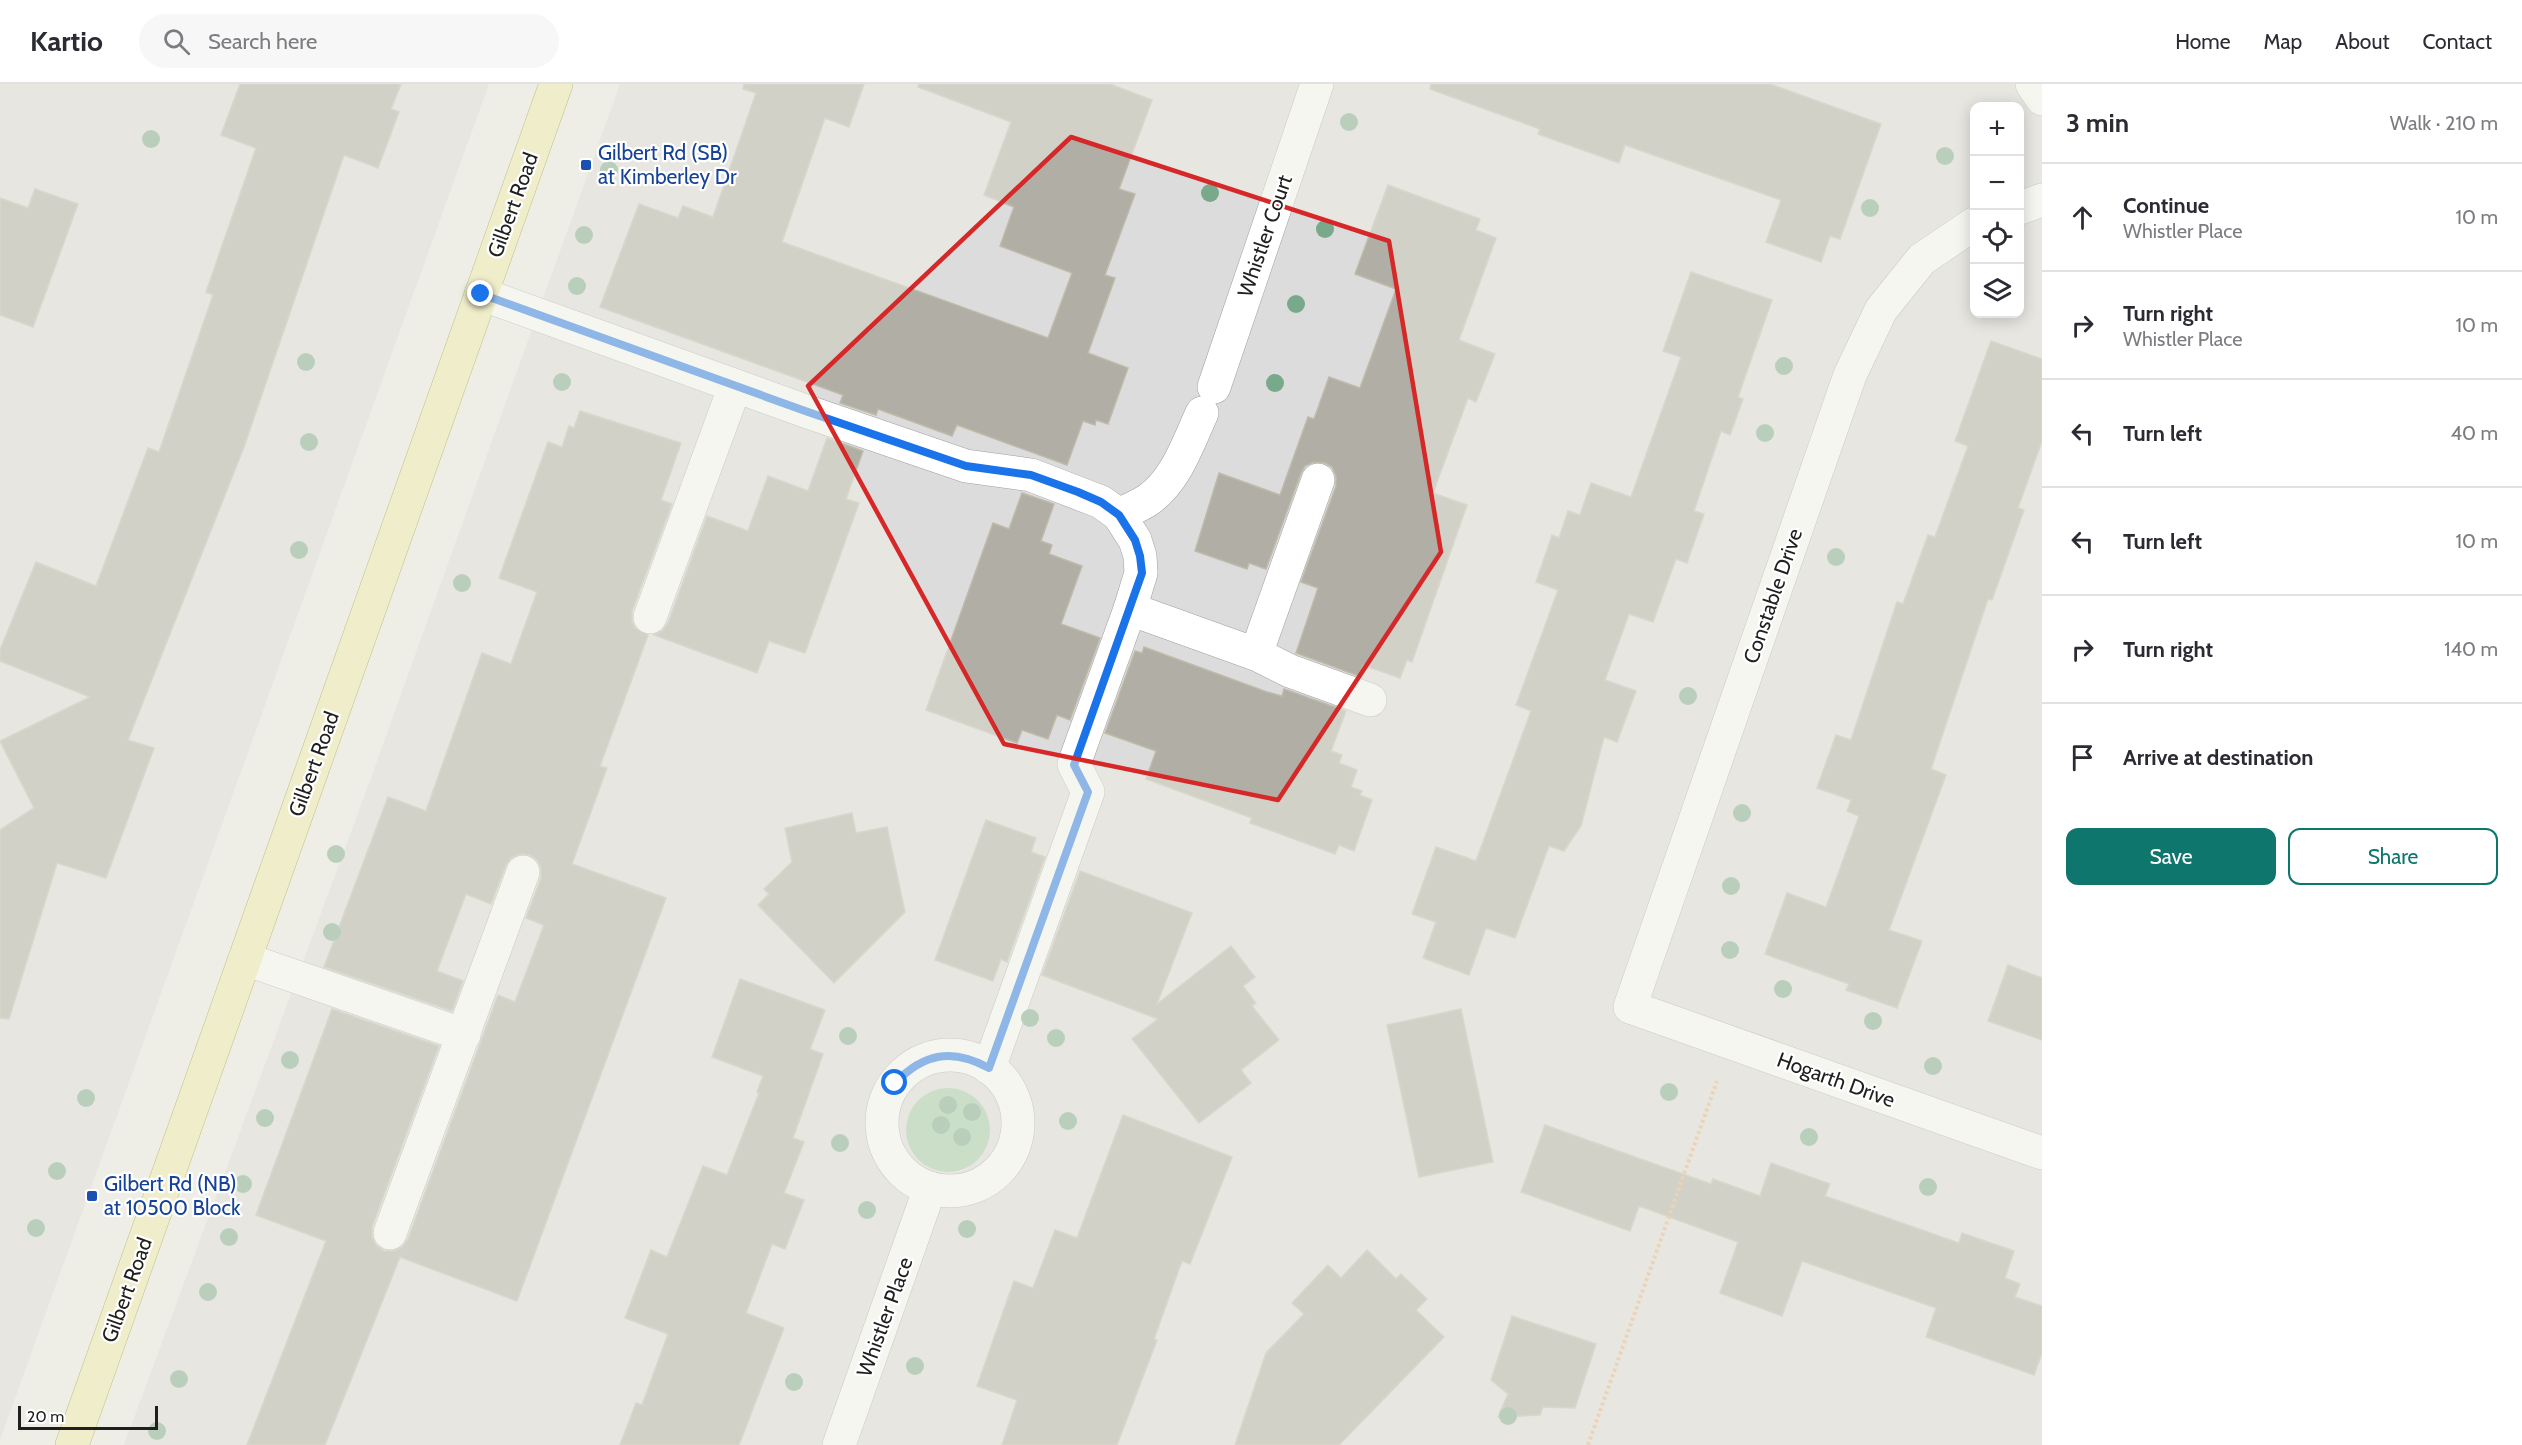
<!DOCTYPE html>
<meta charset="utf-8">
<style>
:root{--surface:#fff;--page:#f7f7f7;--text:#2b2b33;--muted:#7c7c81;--line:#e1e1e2;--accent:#0f766e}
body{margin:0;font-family:Cabin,sans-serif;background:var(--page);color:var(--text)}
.controls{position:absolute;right:18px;top:18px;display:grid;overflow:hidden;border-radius:12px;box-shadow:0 3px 15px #0003}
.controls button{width:54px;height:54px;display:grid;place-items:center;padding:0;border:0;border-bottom:2px solid var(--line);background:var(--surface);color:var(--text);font:30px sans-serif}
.scale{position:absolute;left:18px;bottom:15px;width:140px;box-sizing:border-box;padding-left:6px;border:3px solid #1f1f1f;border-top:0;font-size:16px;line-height:21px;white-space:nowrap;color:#1f1f1f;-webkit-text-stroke:4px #fff;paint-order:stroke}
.stop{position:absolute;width:18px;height:18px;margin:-14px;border:4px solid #1a73e8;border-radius:50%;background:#fff}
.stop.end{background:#1a73e8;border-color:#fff;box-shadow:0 2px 6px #0008}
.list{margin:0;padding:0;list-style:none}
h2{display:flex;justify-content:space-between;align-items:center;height:78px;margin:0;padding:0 24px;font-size:26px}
h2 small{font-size:20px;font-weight:400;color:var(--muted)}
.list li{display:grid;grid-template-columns:39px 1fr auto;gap:18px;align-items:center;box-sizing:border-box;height:108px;padding:0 24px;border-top:2px solid var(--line)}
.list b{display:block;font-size:22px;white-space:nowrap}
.list p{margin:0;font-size:20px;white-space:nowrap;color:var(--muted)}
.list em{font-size:20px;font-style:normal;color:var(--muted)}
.actions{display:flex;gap:12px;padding:18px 24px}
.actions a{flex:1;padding:14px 0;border:2px solid var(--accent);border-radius:12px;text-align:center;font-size:21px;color:var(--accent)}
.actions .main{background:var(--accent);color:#fff}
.icon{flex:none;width:33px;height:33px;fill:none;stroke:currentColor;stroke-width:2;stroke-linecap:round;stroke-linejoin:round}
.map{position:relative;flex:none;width:2042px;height:1361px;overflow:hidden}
header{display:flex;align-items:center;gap:36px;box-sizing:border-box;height:84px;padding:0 30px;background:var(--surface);border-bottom:2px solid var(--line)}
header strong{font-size:28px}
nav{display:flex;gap:33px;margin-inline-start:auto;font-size:21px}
.search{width:420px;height:54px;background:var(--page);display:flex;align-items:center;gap:15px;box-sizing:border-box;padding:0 21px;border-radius:33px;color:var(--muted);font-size:22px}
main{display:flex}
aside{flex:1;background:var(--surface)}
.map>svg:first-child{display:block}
.residential{fill:#dddcdc;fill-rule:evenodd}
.forest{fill:#a0c9a3}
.building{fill:#b0aea5;stroke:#bebbaa;stroke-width:1.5}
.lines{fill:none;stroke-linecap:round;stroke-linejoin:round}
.minor-casing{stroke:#a0a0a0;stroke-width:34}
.major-casing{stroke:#828812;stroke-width:34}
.path{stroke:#e9b17c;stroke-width:4;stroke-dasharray:3 3;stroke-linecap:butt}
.minor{stroke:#fff;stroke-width:33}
.major{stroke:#f1eda9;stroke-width:33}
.tree{fill:#79a98b}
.route{stroke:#1a73e8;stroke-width:8}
.marked{fill:none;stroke:#d62828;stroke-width:4.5;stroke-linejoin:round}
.transit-dot{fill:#1a4fb4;stroke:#fff;stroke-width:2}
.labels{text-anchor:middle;stroke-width:4.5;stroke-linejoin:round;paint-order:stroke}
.transit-label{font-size:21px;fill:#164399;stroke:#fff;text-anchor:start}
.street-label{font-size:21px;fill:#1f1f1f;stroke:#fff}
</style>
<header>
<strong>Kartio</strong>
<div class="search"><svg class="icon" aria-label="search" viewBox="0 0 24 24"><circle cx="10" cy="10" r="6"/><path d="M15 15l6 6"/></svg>Search here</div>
<nav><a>Home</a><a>Map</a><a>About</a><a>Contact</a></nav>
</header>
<main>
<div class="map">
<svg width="2042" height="1361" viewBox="0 0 2042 1361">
<rect width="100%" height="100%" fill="#eeeee6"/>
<g class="residential">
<path d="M 0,0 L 489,0 L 0,1356 Z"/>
<path d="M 620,0 L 2042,0 L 2042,1361 L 124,1361 L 371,694 ZM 1974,22 L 2020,22 L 2020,230 L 1974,230 Z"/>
</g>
<circle class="forest" cx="948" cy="1046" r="42"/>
<g class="building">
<path d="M 240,0 L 401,0 L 391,25 L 399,28 L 378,84 L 344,71 L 244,363 L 128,656 L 154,664 L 106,794 L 57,779 L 9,935 L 0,934 L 0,746 L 34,724 L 0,657 L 90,613 L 0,577 L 0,566 L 36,478 L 96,502 L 148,364 L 159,368 L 213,211 L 206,208 L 256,64 L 221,51 Z"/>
<path d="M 744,0 L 864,0 L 849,43 L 825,34 L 782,158 L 1048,254 L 1072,189 L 1000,162 L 1014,123 L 984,111 L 1011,38 L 918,3 L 919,0 L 1110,0 L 1152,16 L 1119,105 L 1135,110 L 1105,191 L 1115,194 L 1088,269 L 1128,284 L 1108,340 L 1096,336 L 1095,341 L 1083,337 L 1067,381 L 957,341 L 952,352 L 878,325 L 876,331 L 840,319 L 843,311 L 600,223 L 639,120 L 678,134 L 683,122 L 713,133 L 756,9 L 743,5 Z"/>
<path d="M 1431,0 L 1770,0 L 1881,40 L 1840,155 L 1830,152 L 1821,178 L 1766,158 L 1781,116 L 1625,61 L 1619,79 L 1538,50 L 1540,45 L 1430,5 Z"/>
<path d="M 1388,101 L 1480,135 L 1476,146 L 1496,154 L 1459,256 L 1495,270 L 1476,318 L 1468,314 L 1433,409 L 1467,421 L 1412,578 L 1407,576 L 1400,594 L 1363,581 L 1359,592 L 1296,569 L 1318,504 L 1301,498 L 1336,402 L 1336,392 L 1332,383 L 1325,379 L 1314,378 L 1305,382 L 1301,389 L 1266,485 L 1249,479 L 1247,485 L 1195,467 L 1219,389 L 1280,411 L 1308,333 L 1314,335 L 1329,293 L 1360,304 L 1396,205 L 1355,190 Z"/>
<path d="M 35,105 L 78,120 L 33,243 L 0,231 L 0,114 L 28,124 Z"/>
<path d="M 1691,188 L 1772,216 L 1738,313 L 1743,315 L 1730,351 L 1721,347 L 1694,427 L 1704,430 L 1687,479 L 1676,475 L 1653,538 L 1629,530 L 1605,596 L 1636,607 L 1617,658 L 1604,653 L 1581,742 L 1564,767 L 1549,762 L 1515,854 L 1486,844 L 1469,891 L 1423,874 L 1436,838 L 1412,830 L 1436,763 L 1476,777 L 1531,627 L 1516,621 L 1558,506 L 1536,498 L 1552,451 L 1559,454 L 1568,427 L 1580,431 L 1591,399 L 1631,413 L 1681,273 L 1663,267 Z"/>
<path d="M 1991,257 L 2042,275 L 2042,357 L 2018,424 L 2024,426 L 1992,516 L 1988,515 L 1931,685 L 1946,691 L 1889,846 L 1922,857 L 1897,924 L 1846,906 L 1849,900 L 1765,870 L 1787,809 L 1826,823 L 1859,732 L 1847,727 L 1851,716 L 1817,704 L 1836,651 L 1851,656 L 1897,518 L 1903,520 L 1928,451 L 1935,453 L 1968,362 L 1955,357 Z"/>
<path d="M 580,327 L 681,359 L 661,416 L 672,420 L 632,527 L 632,537 L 635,544 L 648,551 L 600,682 L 607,684 L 572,780 L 666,814 L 517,1217 L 400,1173 L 325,1361 L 247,1361 L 326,1157 L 256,1131 L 332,925 L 439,962 L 372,1143 L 372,1153 L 376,1161 L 384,1167 L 394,1167 L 402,1163 L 408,1155 L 498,911 L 515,918 L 544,841 L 526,834 L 541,794 L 541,784 L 537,776 L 530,771 L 519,770 L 511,774 L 506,781 L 491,820 L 466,810 L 437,887 L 463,897 L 452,927 L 324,883 L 388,713 L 426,727 L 482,569 L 511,580 L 537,508 L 499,494 L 548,358 L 562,363 L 569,342 L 574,344 Z"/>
<path d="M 827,354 L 863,367 L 846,415 L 859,419 L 805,569 L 769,557 L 757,589 L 654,551 L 662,547 L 668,539 L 707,432 L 748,447 L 768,392 L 808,407 Z"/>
<path d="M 1022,409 L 1054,420 L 1041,457 L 1052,461 L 1049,470 L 1082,482 L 1061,540 L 1100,554 L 1070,636 L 1057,631 L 1048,655 L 1022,646 L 1017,659 L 926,626 L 993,439 L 1009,445 Z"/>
<path d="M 1144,563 L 1267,608 L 1282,612 L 1284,605 L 1346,627 L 1331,667 L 1342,671 L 1339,679 L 1357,686 L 1351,703 L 1362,707 L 1360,711 L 1372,716 L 1354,767 L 1339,761 L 1335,770 L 1250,739 L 1252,734 L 1146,695 L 1156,667 L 1105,649 L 1135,567 L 1142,569 Z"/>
<path d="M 852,729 L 856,749 L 887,743 L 905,828 L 834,899 L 758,821 L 769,810 L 764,805 L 792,778 L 785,744 Z"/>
<path d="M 986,736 L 1036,754 L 1031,768 L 1045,773 L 1007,878 L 1001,875 L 993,897 L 935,876 Z"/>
<path d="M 1080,787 L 1192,829 L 1157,920 L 1231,862 L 1255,893 L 1243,902 L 1256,919 L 1252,922 L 1279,956 L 1241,986 L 1251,999 L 1199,1039 L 1132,955 L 1158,935 L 1042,891 Z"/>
<path d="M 2008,881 L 2042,894 L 2042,956 L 1988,937 Z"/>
<path d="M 740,895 L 825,926 L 810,965 L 823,970 L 793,1054 L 804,1058 L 784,1109 L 804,1116 L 785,1165 L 772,1160 L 746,1229 L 784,1244 L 739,1361 L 620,1361 L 636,1319 L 642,1321 L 668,1250 L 625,1234 L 651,1166 L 667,1173 L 703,1082 L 727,1091 L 759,1009 L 757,1008 L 763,992 L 712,973 Z"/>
<path d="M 1461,925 L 1493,1078 L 1419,1093 L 1387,941 Z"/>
<path d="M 1123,1031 L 1232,1073 L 1231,1076 L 1190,1180 L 1182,1177 L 1154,1255 L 1157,1256 L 1117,1361 L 1002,1361 L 1017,1316 L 977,1302 L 1014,1197 L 1033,1204 L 1055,1146 L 1077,1154 Z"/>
<path d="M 1545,1041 L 1711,1100 L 1713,1095 L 1760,1112 L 1771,1079 L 1830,1100 L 1825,1112 L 1959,1159 L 1962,1149 L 2014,1167 L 2005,1194 L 2020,1200 L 2015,1213 L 2042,1222 L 2042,1269 L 2034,1291 L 1926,1253 L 1936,1224 L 1802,1177 L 1782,1232 L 1720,1209 L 1738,1158 L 1639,1122 L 1630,1147 L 1521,1108 Z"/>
<path d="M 1367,1166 L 1396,1195 L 1401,1190 L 1427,1215 L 1416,1226 L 1444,1253 L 1339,1361 L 1235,1361 L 1266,1269 L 1304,1230 L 1292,1219 L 1328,1181 L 1341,1194 Z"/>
<path d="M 1512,1232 L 1596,1260 L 1575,1324 L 1543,1323 L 1540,1331 L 1498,1333 L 1508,1310 L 1491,1296 Z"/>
</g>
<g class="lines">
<g class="minor-casing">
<g id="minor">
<path d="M 2032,0 L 2042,15"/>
<path d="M 2020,124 L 2042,116"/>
<path d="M 1974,140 L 1922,175 L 1881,226 L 1850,291 L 1630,923 L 2042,1069"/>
<path d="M 481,210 L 808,328 L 966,382 L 1031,391 L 1101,418 L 1119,431 L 1135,456 L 1140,472 L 1141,489 L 1130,525 L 1258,571 L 1290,587 L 1370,616"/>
<path d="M 1214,303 L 1317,0"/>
<path d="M 1119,431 C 1128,426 1139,422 1148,416 C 1176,397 1188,359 1202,329"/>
<path d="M 650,533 L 735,302"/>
<path d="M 1256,570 L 1318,396"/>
<path d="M 245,875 L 464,951"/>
<circle cx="950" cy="1039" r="68"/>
<path d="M 989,984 L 1088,708 L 1074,680 L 1130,525"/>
<path d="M 390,1149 L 523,788"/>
<path d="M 839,1361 L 930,1104"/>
</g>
</g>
<g class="major-casing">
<path id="major" d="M 72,1361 L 556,0"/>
</g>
<path class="path" d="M 1588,1361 L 1717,997"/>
<use href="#minor" class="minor"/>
<use href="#major" class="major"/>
</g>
<g class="tree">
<circle cx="1349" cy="38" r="9"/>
<circle cx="151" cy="55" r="9"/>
<circle cx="1945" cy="72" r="9"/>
<circle cx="609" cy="86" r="9"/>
<circle cx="1210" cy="109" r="9"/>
<circle cx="1870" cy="124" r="9"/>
<circle cx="1325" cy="145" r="9"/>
<circle cx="584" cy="151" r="9"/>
<circle cx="577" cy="202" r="9"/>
<circle cx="1296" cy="220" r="9"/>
<circle cx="306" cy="278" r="9"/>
<circle cx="1784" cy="282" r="9"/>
<circle cx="562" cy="298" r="9"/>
<circle cx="1275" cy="299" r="9"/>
<circle cx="1765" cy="349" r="9"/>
<circle cx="309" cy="358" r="9"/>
<circle cx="299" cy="466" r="9"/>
<circle cx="1836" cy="473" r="9"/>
<circle cx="462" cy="499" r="9"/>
<circle cx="1688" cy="612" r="9"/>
<circle cx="1742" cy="729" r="9"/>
<circle cx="336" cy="770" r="9"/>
<circle cx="1731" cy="802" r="9"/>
<circle cx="332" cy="848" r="9"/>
<circle cx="1730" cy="866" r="9"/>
<circle cx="1783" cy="905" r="9"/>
<circle cx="1030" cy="934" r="9"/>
<circle cx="1873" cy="937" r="9"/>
<circle cx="848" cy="952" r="9"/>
<circle cx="1056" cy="954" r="9"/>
<circle cx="290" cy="976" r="9"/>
<circle cx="1933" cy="982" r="9"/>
<circle cx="1669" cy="1008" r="9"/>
<circle cx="86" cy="1014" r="9"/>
<circle cx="948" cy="1021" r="9"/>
<circle cx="972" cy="1028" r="9"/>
<circle cx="265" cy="1034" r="9"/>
<circle cx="1068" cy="1037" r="9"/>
<circle cx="941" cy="1041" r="9"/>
<circle cx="962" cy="1053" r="9"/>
<circle cx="1809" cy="1053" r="9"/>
<circle cx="840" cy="1059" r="9"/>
<circle cx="57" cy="1087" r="9"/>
<circle cx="243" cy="1100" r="9"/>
<circle cx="1928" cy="1103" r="9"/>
<circle cx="867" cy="1126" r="9"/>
<circle cx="36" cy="1144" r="9"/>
<circle cx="967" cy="1145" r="9"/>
<circle cx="229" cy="1153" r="9"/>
<circle cx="208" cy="1208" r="9"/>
<circle cx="915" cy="1282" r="9"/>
<circle cx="179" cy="1295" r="9"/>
<circle cx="794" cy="1298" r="9"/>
<circle cx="1508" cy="1332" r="9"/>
<circle cx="157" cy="1347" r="9"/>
</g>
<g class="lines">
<path class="route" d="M 481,210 L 808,328 L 966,382 L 1031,391 L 1078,408 L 1101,418 L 1119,431 L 1135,456 L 1140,472 L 1142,489 L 1074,681 L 1088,708 L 989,984 C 952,964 924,969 895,999"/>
</g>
<path d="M0 0H2042V1361H0ZM 1071,53 L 1389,157 L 1441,468 L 1278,716 L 1004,660 L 808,302 Z" fill="#eeeee6" fill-opacity=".55" fill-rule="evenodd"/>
<path class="marked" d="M 1071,53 L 1389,157 L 1441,468 L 1278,716 L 1004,660 L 808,302 Z"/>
<g class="transit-dot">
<rect x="580" y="75" width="12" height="12" rx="3"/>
<rect x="86" y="1106" width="12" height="12" rx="3"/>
</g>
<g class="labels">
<g class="transit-label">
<text x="598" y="76">Gilbert Rd (SB)<tspan x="598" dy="24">at Kimberley Dr</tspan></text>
<text x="104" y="1107">Gilbert Rd (NB)<tspan x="104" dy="24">at 10500 Block</tspan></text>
</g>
<g class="street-label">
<text transform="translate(513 121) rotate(-70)" y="7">Gilbert Road</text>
<text transform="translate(1265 152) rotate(-71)" y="7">Whistler Court</text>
<text transform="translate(1773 512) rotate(-71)" y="7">Constable Drive</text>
<text transform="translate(314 680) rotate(-70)" y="7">Gilbert Road</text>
<text transform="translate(1836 996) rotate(20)" y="7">Hogarth Drive</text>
<text transform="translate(127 1206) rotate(-70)" y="7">Gilbert Road</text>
<text transform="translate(885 1233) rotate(-70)" y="7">Whistler Place</text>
</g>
</g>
</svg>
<div class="controls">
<button>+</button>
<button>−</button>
<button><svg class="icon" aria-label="locate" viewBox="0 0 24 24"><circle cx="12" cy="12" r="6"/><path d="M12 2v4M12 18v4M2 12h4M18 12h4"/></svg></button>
<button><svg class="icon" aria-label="layers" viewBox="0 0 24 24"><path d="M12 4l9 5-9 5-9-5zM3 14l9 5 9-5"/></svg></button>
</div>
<div class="scale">20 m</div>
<div class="stop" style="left:895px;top:999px"></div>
<div class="stop end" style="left:481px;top:210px"></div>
</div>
<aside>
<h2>3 min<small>Walk · 210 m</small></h2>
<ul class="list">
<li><svg class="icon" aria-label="ahead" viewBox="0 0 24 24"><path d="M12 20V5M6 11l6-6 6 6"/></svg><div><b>Continue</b><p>Whistler Place</p></div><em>10 m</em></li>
<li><svg class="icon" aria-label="right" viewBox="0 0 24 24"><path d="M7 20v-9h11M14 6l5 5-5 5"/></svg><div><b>Turn right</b><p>Whistler Place</p></div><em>10 m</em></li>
<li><svg class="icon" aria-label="left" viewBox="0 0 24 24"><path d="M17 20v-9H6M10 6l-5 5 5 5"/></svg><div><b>Turn left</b></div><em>40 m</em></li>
<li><svg class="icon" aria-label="left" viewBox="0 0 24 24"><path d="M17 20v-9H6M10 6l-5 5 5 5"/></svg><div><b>Turn left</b></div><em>10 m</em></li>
<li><svg class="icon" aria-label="right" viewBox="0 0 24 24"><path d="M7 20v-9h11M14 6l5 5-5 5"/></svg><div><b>Turn right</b></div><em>140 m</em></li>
<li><svg class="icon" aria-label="arrive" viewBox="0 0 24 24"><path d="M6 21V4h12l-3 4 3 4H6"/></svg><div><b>Arrive at destination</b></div></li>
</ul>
<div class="actions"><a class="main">Save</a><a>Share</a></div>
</aside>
</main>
